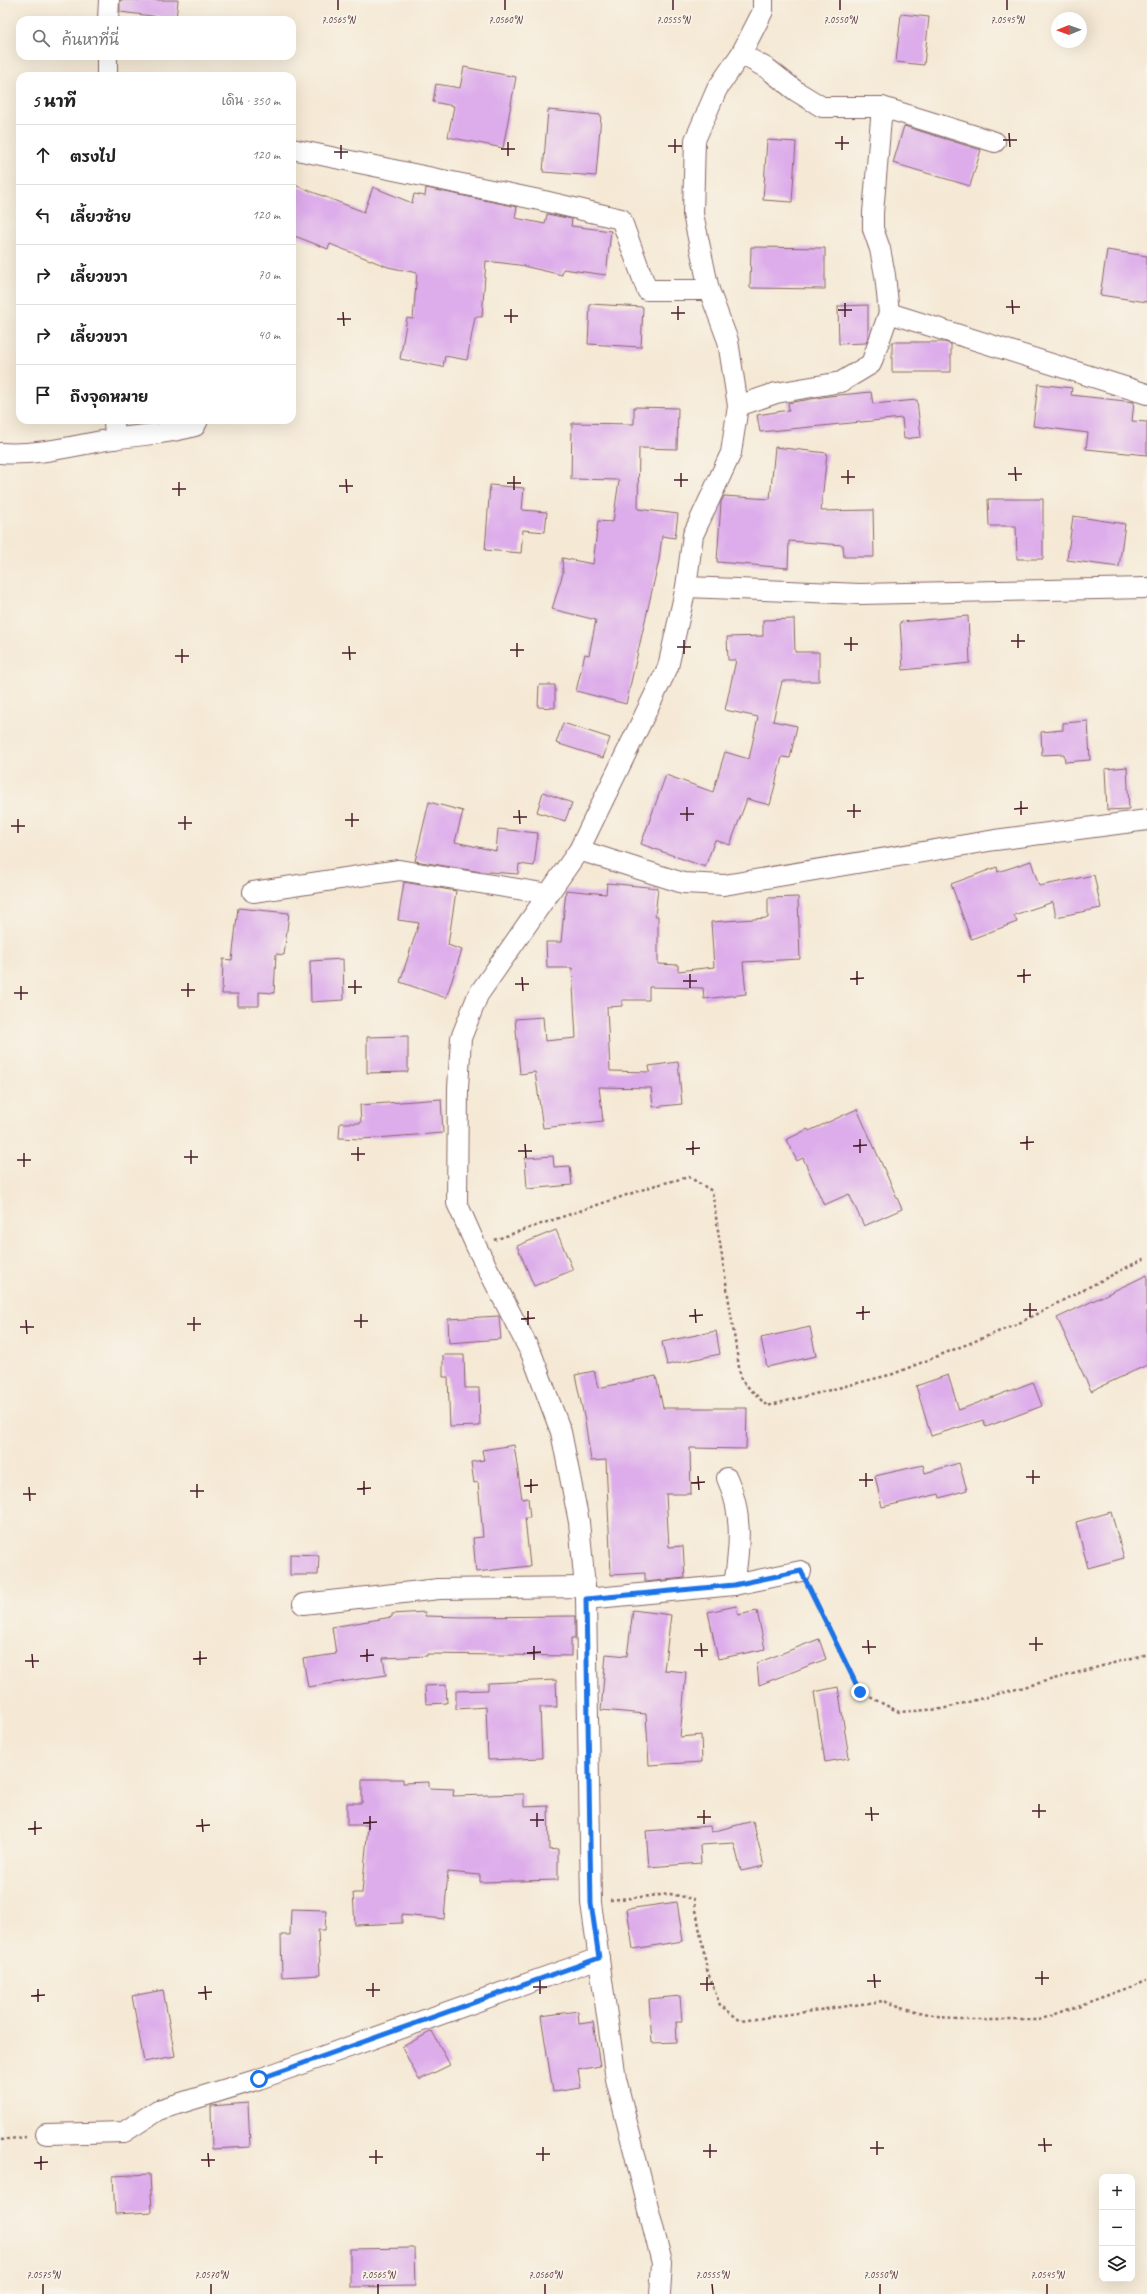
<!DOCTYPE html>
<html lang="th">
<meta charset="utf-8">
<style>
:root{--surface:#fff;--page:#f2f2f2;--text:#222;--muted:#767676;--line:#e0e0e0}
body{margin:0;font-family:Caveat,"Playpen Sans Thai",sans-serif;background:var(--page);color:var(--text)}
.controls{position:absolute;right:12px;bottom:12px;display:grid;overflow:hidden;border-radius:8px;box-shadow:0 4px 16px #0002}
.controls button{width:36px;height:36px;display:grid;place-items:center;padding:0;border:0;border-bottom:1px solid var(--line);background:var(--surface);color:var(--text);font:20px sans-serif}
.compass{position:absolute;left:1051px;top:12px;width:36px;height:36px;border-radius:50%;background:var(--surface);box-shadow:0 4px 16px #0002;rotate:269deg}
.stop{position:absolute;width:12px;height:12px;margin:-9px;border:3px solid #1a73e8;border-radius:50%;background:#fff}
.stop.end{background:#1a73e8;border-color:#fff;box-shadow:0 1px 4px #0008}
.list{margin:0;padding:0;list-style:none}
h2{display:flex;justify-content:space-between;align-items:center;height:52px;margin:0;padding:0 16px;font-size:17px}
h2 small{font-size:13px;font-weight:400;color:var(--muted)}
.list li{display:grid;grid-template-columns:26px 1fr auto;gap:12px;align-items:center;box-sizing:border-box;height:60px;padding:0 16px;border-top:1px solid var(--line)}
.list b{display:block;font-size:15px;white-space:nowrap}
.list em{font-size:13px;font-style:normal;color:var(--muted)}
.icon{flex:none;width:22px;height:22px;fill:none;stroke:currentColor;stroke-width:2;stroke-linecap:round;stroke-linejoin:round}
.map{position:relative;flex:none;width:1147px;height:2294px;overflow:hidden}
.search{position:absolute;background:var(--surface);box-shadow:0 4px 16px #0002;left:16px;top:16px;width:280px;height:44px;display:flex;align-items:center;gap:10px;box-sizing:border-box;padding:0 14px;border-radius:12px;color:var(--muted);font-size:15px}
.panel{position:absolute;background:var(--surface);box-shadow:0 4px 16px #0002;left:16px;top:72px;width:280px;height:352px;border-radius:12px}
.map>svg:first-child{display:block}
.building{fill:#ddaceb}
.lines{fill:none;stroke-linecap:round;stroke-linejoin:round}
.street-casing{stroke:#866666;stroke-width:22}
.path{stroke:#866666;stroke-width:2.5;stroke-dasharray:3 3;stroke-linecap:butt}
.street{stroke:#fff;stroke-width:20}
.route{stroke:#1a73e8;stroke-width:5}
.ticks{fill:none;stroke:#4a1f2b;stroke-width:1.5}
.ticks-label{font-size:10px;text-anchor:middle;fill:#4a1f2b;stroke:#f7f3e8;stroke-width:4;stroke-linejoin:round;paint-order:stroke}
</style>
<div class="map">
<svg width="1147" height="2294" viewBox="0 0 1147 2294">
<rect width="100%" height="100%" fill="#f7f3e8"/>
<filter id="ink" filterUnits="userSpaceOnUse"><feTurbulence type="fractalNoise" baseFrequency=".025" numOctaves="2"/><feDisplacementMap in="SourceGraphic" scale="8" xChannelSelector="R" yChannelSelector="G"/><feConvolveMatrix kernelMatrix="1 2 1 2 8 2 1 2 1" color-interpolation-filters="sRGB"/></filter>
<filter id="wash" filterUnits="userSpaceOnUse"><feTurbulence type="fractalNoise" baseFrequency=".012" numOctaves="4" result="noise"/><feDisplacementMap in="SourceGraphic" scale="16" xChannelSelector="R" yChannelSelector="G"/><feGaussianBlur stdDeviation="0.9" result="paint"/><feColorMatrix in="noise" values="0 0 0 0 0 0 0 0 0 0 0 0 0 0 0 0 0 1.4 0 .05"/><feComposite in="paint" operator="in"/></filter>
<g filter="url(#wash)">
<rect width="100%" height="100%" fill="#f5e9d5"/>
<g id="blocks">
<g class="building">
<path d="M 120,0 L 178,0 L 176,19 L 120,12 Z"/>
<path d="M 901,14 L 929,17 L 924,65 L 896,62 Z"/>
<path d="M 464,67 L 516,77 L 503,148 L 448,137 L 454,106 L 433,102 L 436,84 L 460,88 Z"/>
<path d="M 548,110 L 601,115 L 596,176 L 543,172 Z"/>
<path d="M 904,126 L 981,150 L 970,186 L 893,163 Z"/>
<path d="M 767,140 L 796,142 L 792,202 L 763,200 Z"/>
<path d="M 292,184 L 364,212 L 373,187 L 412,203 L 414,194 L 425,196 L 426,188 L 517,207 L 515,218 L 545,224 L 547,214 L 572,219 L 571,226 L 611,231 L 606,275 L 563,269 L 562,275 L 519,265 L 486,261 L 482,317 L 475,317 L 467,360 L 445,356 L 443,367 L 400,359 L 407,318 L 413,319 L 417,273 L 388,267 L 330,244 L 328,249 L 292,235 Z"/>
<path d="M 751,247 L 825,248 L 825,289 L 750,288 Z"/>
<path d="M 1107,250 L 1147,256 L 1147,302 L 1100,295 Z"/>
<path d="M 590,304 L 643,307 L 641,347 L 588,344 Z"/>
<path d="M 868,305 L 868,337 L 866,343 L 839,344 L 838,306 Z"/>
<path d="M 892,342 L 944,342 L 951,344 L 951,372 L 892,372 Z"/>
<path d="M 1038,384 L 1072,388 L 1071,395 L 1134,402 L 1132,421 L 1147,422 L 1147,455 L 1086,449 L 1088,433 L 1033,426 Z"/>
<path d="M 871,392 L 873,404 L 917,400 L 921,437 L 904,439 L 902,418 L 760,432 L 757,415 L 789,410 L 788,403 L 829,396 Z"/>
<path d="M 634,407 L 678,408 L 677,449 L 639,448 L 638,509 L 678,514 L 675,538 L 662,536 L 659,560 L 626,704 L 576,691 L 585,654 L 589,655 L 596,620 L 552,609 L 563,573 L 562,558 L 593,564 L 598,521 L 613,522 L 619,480 L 571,479 L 572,423 L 634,424 Z"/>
<path d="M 775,447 L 827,453 L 821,511 L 873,510 L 874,557 L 844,557 L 843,545 L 789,541 L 788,568 L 717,562 L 721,502 L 724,496 L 770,499 Z"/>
<path d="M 490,485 L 524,488 L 522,510 L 547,512 L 545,532 L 523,530 L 521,553 L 485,550 Z"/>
<path d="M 988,499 L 1043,499 L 1043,559 L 1017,559 L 1016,526 L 989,526 Z"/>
<path d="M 1073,516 L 1125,524 L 1119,567 L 1067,560 Z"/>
<path d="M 968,616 L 970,663 L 903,670 L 900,622 Z"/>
<path d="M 794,619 L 795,652 L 819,652 L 819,681 L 782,681 L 773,721 L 797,726 L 790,758 L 782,757 L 770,805 L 747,799 L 730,845 L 715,840 L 705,867 L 641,844 L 666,775 L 713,792 L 725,752 L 749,759 L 758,717 L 725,710 L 736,660 L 728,660 L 727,637 L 763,636 L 763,620 Z"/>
<path d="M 539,685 L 555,685 L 555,708 L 538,707 Z"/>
<path d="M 1088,721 L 1090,760 L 1065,762 L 1064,754 L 1042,755 L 1041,732 L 1063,730 L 1063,723 Z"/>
<path d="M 563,723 L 610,738 L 603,758 L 556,743 Z"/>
<path d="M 1127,767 L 1129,809 L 1107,810 L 1105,769 Z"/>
<path d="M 543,792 L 572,803 L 565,821 L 537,812 Z"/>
<path d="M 429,802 L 463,811 L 455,842 L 496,851 L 498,829 L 538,833 L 534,866 L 519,864 L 518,874 L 475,871 L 415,861 Z"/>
<path d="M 1031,861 L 1039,886 L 1094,875 L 1101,908 L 1056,917 L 1053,902 L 1014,915 L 1017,922 L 971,939 L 951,884 L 997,867 L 998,872 Z"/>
<path d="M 404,882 L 456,891 L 448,945 L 462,950 L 446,998 L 400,982 L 419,923 L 398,920 Z"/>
<path d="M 607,883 L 658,888 L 655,916 L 658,916 L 658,964 L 678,965 L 678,971 L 714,967 L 711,922 L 768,918 L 768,898 L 798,897 L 800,959 L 743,962 L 746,994 L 704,999 L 703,988 L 649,987 L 649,1000 L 622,1000 L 622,1006 L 607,1007 L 610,1071 L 650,1072 L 649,1066 L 678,1062 L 682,1104 L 653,1107 L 651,1088 L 599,1087 L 603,1121 L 543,1128 L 535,1072 L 520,1074 L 515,1019 L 543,1017 L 545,1041 L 576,1038 L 572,968 L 547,968 L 546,942 L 561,942 L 566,890 L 606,894 Z"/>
<path d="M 238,908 L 289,913 L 284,955 L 276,954 L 274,993 L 259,992 L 259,1006 L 238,1006 L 238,994 L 222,994 L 223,959 L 232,960 Z"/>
<path d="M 343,959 L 344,1000 L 311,1002 L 310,961 Z"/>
<path d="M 408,1036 L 408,1072 L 367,1073 L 367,1037 Z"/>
<path d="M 441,1099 L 443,1133 L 362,1139 L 339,1138 L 340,1123 L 361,1123 L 360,1105 Z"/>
<path d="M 857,1109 L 902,1209 L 864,1226 L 849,1194 L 824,1205 L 803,1158 L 797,1161 L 786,1140 L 808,1129 L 809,1131 Z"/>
<path d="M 553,1156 L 554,1167 L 570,1166 L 572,1185 L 527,1189 L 525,1158 Z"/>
<path d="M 556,1230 L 573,1270 L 534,1286 L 517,1246 Z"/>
<path d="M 1147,1275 L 1147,1365 L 1091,1391 L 1057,1318 Z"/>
<path d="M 499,1316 L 501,1339 L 449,1343 L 448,1319 Z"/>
<path d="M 810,1327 L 816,1356 L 767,1367 L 761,1338 Z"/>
<path d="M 716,1331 L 720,1354 L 667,1365 L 662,1342 Z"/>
<path d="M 443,1355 L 464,1355 L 465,1388 L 479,1388 L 480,1426 L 450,1427 L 448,1377 L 443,1377 Z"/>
<path d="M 594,1371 L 598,1388 L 656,1376 L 663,1408 L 747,1408 L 746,1449 L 690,1448 L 691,1494 L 666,1494 L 669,1547 L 683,1546 L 685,1578 L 645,1582 L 645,1573 L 611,1575 L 606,1460 L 591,1461 L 585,1421 L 575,1375 Z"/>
<path d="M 948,1375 L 959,1410 L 1033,1382 L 1042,1406 L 986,1427 L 983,1420 L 931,1436 L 916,1386 Z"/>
<path d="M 514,1445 L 522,1499 L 528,1498 L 530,1518 L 525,1518 L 530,1566 L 476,1572 L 473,1538 L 483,1537 L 478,1482 L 474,1483 L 471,1462 L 484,1460 L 482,1450 Z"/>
<path d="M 959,1463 L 967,1490 L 940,1498 L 939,1494 L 882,1507 L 875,1476 L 923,1465 L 925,1473 Z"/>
<path d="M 1111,1512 L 1124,1558 L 1088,1568 L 1076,1522 Z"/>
<path d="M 290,1554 L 319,1555 L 318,1575 L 290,1575 Z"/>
<path d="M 736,1606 L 738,1615 L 757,1611 L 765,1649 L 718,1659 L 708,1612 Z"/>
<path d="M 633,1610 L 671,1615 L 664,1670 L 686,1672 L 680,1737 L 701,1735 L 702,1762 L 649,1765 L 646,1714 L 601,1710 L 606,1654 L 627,1656 Z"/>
<path d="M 425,1612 L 425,1616 L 464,1617 L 575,1616 L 575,1638 L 571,1638 L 571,1656 L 427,1654 L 427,1656 L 383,1658 L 386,1675 L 308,1687 L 303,1659 L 336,1654 L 332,1627 L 392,1617 L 392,1614 Z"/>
<path d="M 819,1639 L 826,1659 L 759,1685 L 757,1663 Z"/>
<path d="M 556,1680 L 557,1707 L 540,1707 L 542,1758 L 488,1760 L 486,1707 L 456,1709 L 456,1691 L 488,1690 L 488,1683 Z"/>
<path d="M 446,1685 L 447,1703 L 426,1704 L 425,1686 Z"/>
<path d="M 838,1687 L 849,1758 L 825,1762 L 814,1692 Z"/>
<path d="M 362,1779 L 403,1779 L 403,1783 L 429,1782 L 429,1788 L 454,1789 L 453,1796 L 524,1794 L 524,1807 L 548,1806 L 549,1850 L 558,1849 L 558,1880 L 480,1882 L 480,1875 L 448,1872 L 444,1919 L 402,1915 L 402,1923 L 355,1925 L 353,1893 L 362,1893 L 368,1825 L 347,1825 L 347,1803 L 362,1803 Z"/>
<path d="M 753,1821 L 764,1866 L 741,1871 L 734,1843 L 700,1845 L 701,1863 L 649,1867 L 646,1831 L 710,1826 L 711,1832 Z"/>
<path d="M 677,1902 L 683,1941 L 633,1949 L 627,1909 Z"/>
<path d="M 291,1909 L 326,1910 L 325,1930 L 318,1930 L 320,1975 L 282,1977 L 281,1935 L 290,1935 Z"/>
<path d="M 163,1990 L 175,2056 L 144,2062 L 132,1996 Z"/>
<path d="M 680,1996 L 682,2022 L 676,2022 L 677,2042 L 652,2043 L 649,1999 Z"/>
<path d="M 578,2011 L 579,2024 L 593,2022 L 600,2066 L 578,2070 L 581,2088 L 553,2092 L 541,2016 Z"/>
<path d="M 432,2031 L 450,2065 L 419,2080 L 402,2047 Z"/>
<path d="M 248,2103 L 250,2147 L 212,2149 L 211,2106 Z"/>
<path d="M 150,2174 L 152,2212 L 115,2214 L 113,2176 Z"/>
<path d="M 414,2248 L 415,2286 L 350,2287 L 350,2249 Z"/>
</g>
</g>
</g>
<g filter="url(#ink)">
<use href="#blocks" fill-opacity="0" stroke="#866666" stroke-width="1"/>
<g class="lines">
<g class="street-casing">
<g id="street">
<path d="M 108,20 L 109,0"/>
<path d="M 741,54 L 768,69 L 796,91 L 822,107 L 882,107 L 995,142"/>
<path d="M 107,76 L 107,56"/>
<path d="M 292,149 L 544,201 L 621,219 L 647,290 L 709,290"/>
<path d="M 889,313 L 1147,394"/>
<path d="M 738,406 L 776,393 L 841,382 L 871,364 L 889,313 L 885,275 L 880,249 L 873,229 L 873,213 L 882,107"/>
<path d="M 114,420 L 115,439"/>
<path d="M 0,453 C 38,456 76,445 113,439 C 143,434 165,435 195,426 L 198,420"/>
<path d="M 686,587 L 860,594 L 1147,588"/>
<path d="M 579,850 L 683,883 L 724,885 L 995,840 L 1147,820"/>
<path d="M 253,892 L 399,870 L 549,894"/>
<path d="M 727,1478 C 743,1513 740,1547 734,1585"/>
<path d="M 586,1599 L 734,1585 L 801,1571"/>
<path d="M 303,1604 L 439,1589 L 585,1587"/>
<path d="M 46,2134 L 124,2132 L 158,2110 L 259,2079 L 599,1958"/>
<path d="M 660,2294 L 662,2263 L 616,2079 L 591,1903 L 586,1599 L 579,1522 L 561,1432 L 532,1355 L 476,1246 L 457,1203 L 458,1088 L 461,1038 L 478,995 L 579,850 L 668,667 L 686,587 L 693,535 L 731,453 L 738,406 L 728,341 L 709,290 L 693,214 L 695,140 L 717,89 L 741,54 L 763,11 L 763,0"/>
</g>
</g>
<g class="path">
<path d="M 494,1240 L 656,1185 L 689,1177 L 712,1191 L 741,1380 L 767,1406 L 893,1374 L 1015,1325 L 1147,1257"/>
<path d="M 810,1589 L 860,1692 L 899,1712 L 942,1709 L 1147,1654"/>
<path d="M 610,1900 L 670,1894 L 694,1899 L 707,1970 L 720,2005 L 741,2021 L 883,2001 L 915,2011 L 956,2020 L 1039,2020 L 1147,1981"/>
<path d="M 0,2140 L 26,2137"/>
</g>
<use href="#street" class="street"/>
</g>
</g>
<g class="lines" filter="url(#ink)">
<path class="route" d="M 259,2079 L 599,1958 L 591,1903 L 586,1599 L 734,1585 L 801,1571 L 860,1692"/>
</g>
<path class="ticks" d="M 338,0 L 338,10M 505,0 L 505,10M 673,0 L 673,10M 840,0 L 840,10M 1007,0 L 1007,10M 1009,133 L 1010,147M 842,136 L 842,150M 675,139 L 675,153M 1003,140 L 1017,140M 508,142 L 508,156M 835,143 L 849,143M 341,145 L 341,159M 668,146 L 682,146M 501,149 L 515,149M 334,152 L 348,152M 1012,300 L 1013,314M 845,303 L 845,317M 678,306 L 678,320M 1006,307 L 1020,307M 511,309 L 511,323M 838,310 L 852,310M 343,312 L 344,326M 671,313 L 685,313M 504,316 L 518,316M 337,319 L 351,319M 1015,467 L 1016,481M 848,470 L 848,484M 681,473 L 681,487M 1008,474 L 1022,474M 514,476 L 514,490M 841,477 L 855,477M 346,479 L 347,493M 674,480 L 688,480M 179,482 L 179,496M 507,483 L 521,483M 339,486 L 353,486M 172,489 L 186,489M 1018,634 L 1018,648M 851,637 L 851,651M 684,640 L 684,654M 1011,641 L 1025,641M 517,643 L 517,657M 844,644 L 858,644M 349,646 L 350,660M 677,647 L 691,647M 182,649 L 182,663M 510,650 L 524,650M 342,653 L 356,653M 175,656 L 189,656M 1021,801 L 1021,815M 854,804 L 854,818M 687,807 L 687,821M 1014,809 L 1028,808M 519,810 L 520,824M 847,811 L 861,811M 352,813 L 352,827M 680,814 L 694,814M 185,816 L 185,830M 513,817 L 527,817M 18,819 L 18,833M 345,820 L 359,820M 178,823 L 192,823M 11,826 L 25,826M 1024,969 L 1024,983M 857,971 L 857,985M 690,974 L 690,988M 1017,976 L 1031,975M 522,977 L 523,991M 850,979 L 864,978M 355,980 L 355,994M 683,981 L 697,981M 188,983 L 188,997M 515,984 L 529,984M 21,986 L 21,1000M 348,987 L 362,987M 181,990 L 195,990M 14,993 L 28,993M 1027,1136 L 1027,1150M 860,1139 L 860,1153M 693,1141 L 693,1155M 1020,1143 L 1034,1142M 525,1144 L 526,1158M 853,1146 L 867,1145M 358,1147 L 358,1161M 686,1149 L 700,1148M 191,1150 L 191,1164M 518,1151 L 532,1151M 24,1153 L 24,1167M 351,1154 L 365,1154M 184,1157 L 198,1157M 17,1160 L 31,1160M 1030,1303 L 1030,1317M 863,1306 L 863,1320M 695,1309 L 696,1323M 1023,1310 L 1037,1310M 528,1311 L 528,1325M 856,1313 L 870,1312M 361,1314 L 361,1328M 689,1316 L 703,1315M 194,1317 L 194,1331M 521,1319 L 535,1318M 26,1320 L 27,1334M 354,1321 L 368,1321M 187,1324 L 201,1324M 20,1327 L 34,1327M 1033,1470 L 1033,1484M 866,1473 L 866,1487M 698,1476 L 699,1490M 1026,1477 L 1040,1477M 531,1479 L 531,1493M 859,1480 L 873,1480M 364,1481 L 364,1495M 691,1483 L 705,1482M 197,1484 L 197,1498M 524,1486 L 538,1485M 29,1487 L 30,1501M 357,1489 L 371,1488M 190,1491 L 204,1491M 23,1494 L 36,1494M 1036,1637 L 1036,1651M 868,1640 L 869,1654M 701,1643 L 702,1657M 1029,1644 L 1043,1644M 534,1646 L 534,1660M 862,1647 L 876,1647M 367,1649 L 367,1662M 694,1650 L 708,1650M 200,1651 L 200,1665M 527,1653 L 541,1652M 32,1654 L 33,1668M 360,1656 L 374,1655M 193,1659 L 207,1658M 25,1661 L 39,1661M 1039,1804 L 1039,1818M 871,1807 L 872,1821M 704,1810 L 704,1824M 1032,1811 L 1046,1811M 537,1813 L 537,1827M 865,1814 L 879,1814M 370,1816 L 370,1830M 697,1817 L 711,1817M 202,1819 L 203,1832M 530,1820 L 544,1820M 35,1821 L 35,1835M 363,1823 L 377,1822M 196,1826 L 210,1825M 28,1829 L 42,1828M 1042,1971 L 1042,1985M 874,1974 L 875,1988M 707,1977 L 707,1991M 1035,1978 L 1049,1978M 540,1980 L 540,1994M 867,1981 L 881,1981M 373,1983 L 373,1997M 700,1984 L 714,1984M 205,1986 L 206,2000M 533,1987 L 547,1987M 38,1989 L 38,2002M 366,1990 L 380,1990M 198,1993 L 212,1992M 31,1996 L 45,1995M 1044,2138 L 1045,2152M 877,2141 L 877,2155M 710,2144 L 710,2158M 1038,2145 L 1052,2145M 543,2147 L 543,2161M 870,2148 L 884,2148M 376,2150 L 376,2164M 703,2151 L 717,2151M 208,2153 L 209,2167M 536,2154 L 550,2154M 41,2156 L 41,2170M 369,2157 L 383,2157M 201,2160 L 215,2160M 34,2163 L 48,2162M 43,2284 L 43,2294M 211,2284 L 211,2294M 378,2284 L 378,2294M 545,2284 L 545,2294M 712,2284 L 713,2294M 880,2284 L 880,2294M 1047,2284 L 1047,2294"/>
<g class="ticks-label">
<text x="338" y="23">7.0565°N</text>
<text x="505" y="23">7.0560°N</text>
<text x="673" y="23">7.0555°N</text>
<text x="840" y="23">7.0550°N</text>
<text x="1007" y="23">7.0545°N</text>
<text x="43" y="2278">7.0575°N</text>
<text x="211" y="2278">7.0570°N</text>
<text x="378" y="2278">7.0565°N</text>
<text x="545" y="2278">7.0560°N</text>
<text x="712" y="2278">7.0555°N</text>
<text x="880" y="2278">7.0550°N</text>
<text x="1047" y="2278">7.0545°N</text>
</g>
</svg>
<div class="controls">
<button>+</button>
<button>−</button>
<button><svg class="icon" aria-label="layers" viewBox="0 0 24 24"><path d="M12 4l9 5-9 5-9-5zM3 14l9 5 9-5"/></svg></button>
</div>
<svg class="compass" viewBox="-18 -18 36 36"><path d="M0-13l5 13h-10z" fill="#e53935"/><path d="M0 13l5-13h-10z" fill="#767676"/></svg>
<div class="stop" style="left:259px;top:2079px"></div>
<div class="stop end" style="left:860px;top:1692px"></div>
<div class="search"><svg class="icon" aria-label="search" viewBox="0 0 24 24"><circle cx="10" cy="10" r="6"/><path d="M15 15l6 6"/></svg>ค้นหาที่นี่</div>
<section class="panel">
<h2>5 นาที<small>เดิน · 350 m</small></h2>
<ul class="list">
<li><svg class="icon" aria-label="ahead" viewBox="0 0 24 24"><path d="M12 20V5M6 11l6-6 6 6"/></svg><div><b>ตรงไป</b></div><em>120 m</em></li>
<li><svg class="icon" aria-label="left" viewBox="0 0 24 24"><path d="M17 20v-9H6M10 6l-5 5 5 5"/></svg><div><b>เลี้ยวซ้าย</b></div><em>120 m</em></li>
<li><svg class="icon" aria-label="right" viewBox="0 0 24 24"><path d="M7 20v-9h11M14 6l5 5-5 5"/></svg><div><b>เลี้ยวขวา</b></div><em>70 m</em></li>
<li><svg class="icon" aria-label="right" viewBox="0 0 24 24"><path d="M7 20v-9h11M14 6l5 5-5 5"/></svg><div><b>เลี้ยวขวา</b></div><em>40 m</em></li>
<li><svg class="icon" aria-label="arrive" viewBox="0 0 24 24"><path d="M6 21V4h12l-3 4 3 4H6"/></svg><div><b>ถึงจุดหมาย</b></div></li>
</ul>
</section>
</div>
